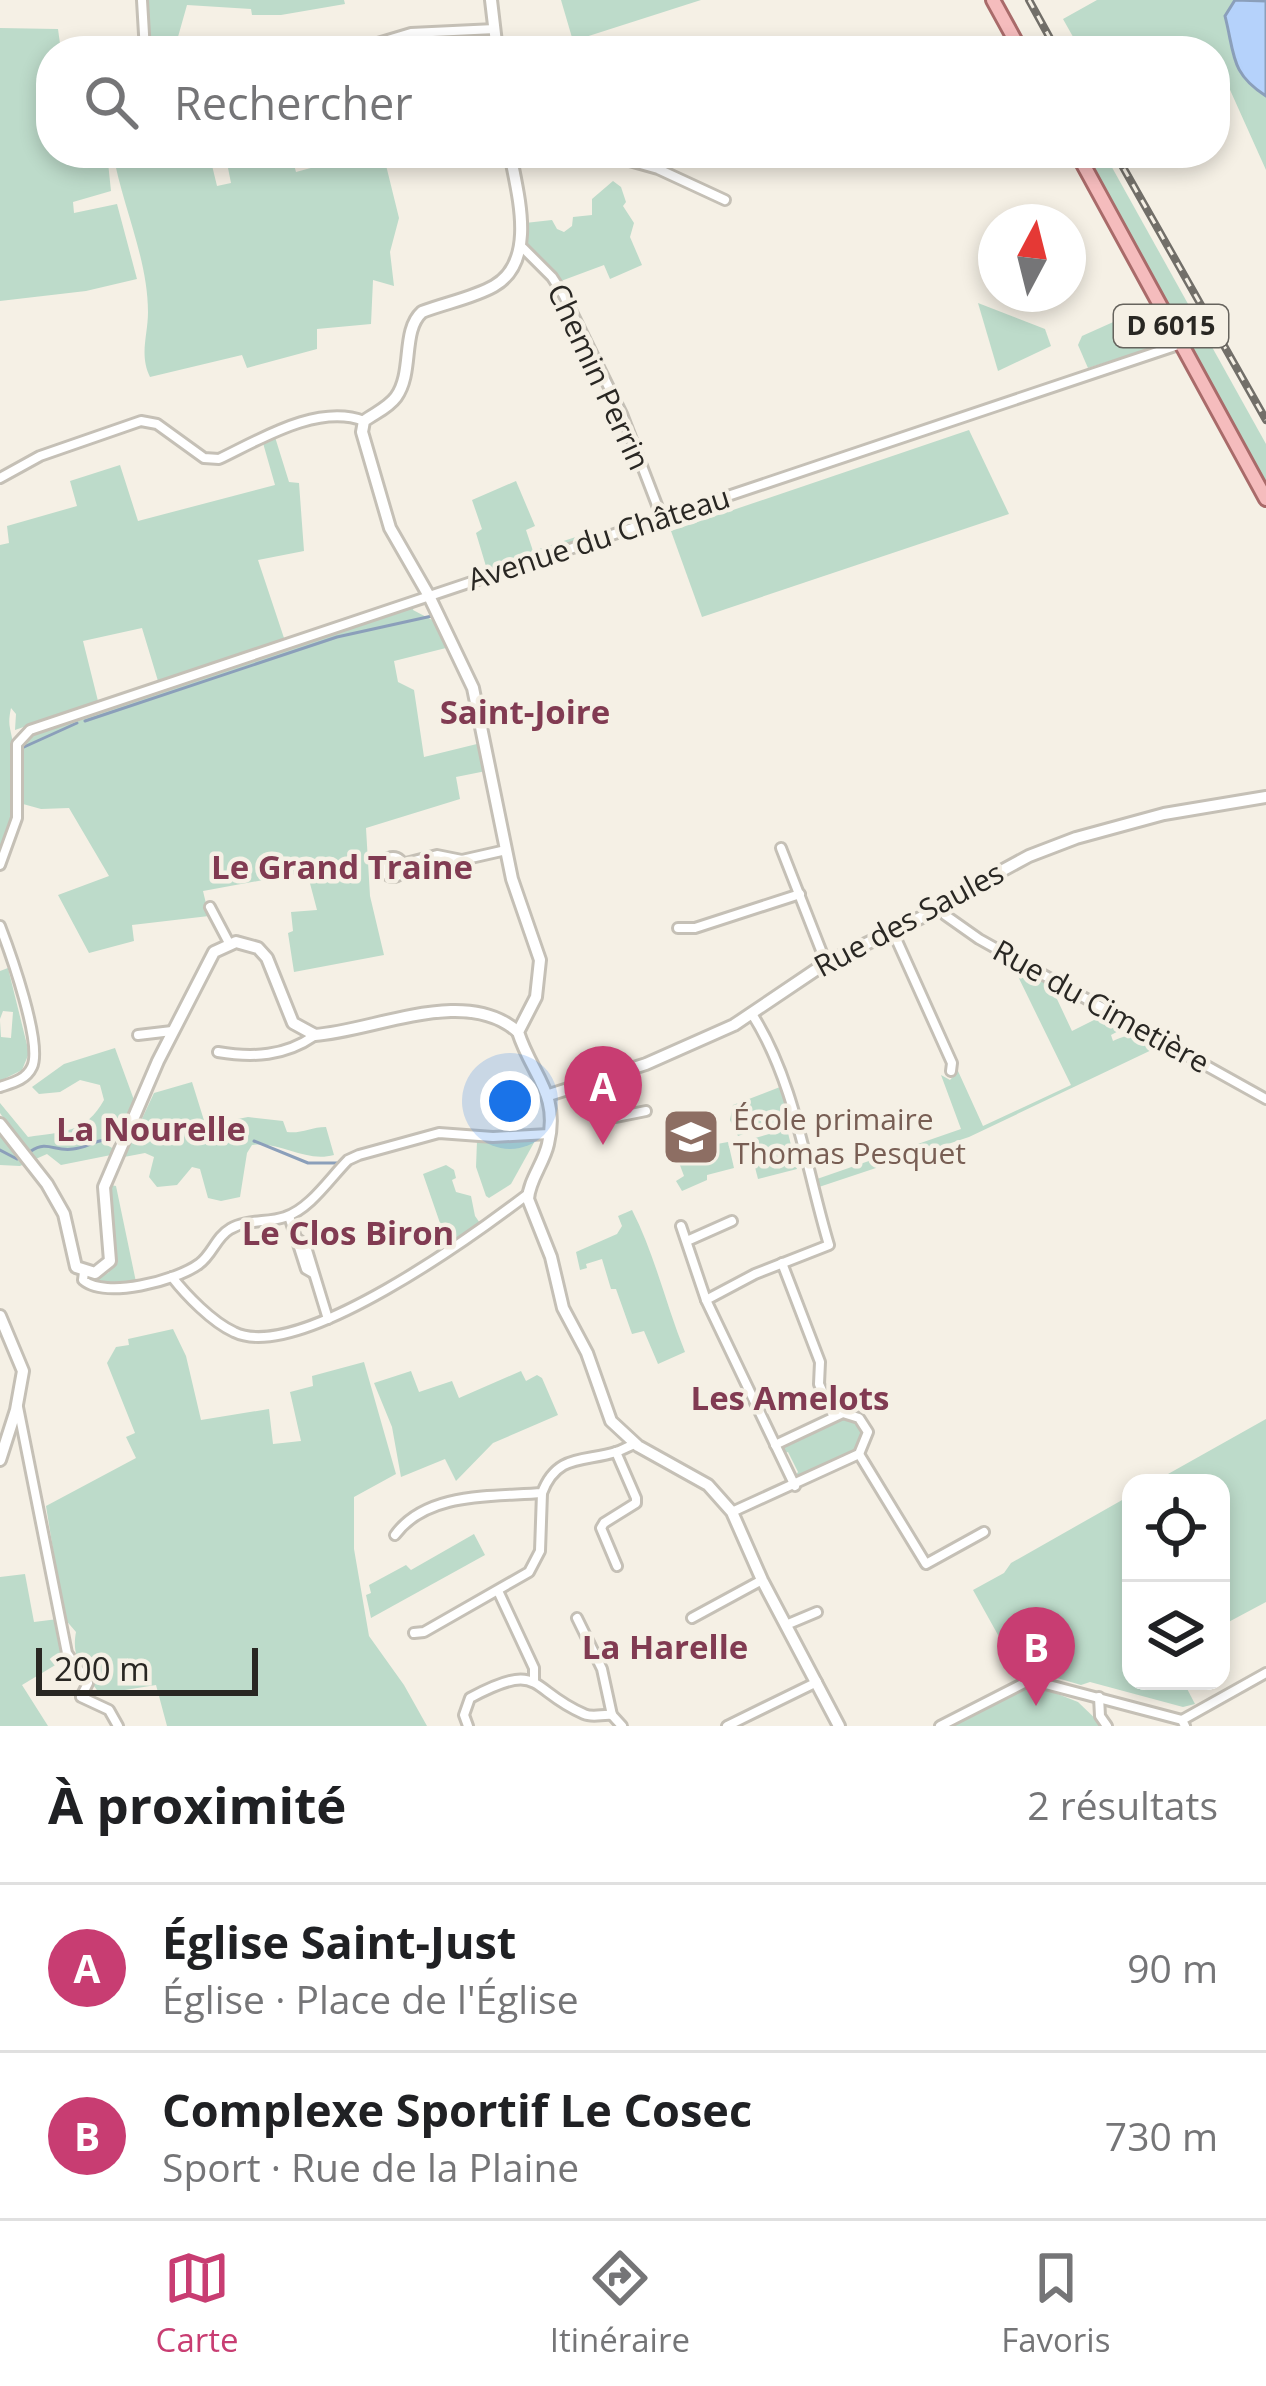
<!DOCTYPE html>
<html lang="fr">
<meta charset="utf-8">
<style>
:root{--surface:#fff;--page:#f2f2f2;--text:#202124;--muted:#757577;--line:#e0e0e0;--accent:#c83d72}
body{margin:0;font-family:"Open Sans",sans-serif;background:var(--page);color:var(--text)}
.controls{position:absolute;right:36px;bottom:36px;display:grid;overflow:hidden;border-radius:24px;box-shadow:0 6px 18px #0003}
.controls button{width:108px;height:108px;display:grid;place-items:center;padding:0;border:0;border-bottom:3px solid var(--line);background:var(--surface);color:var(--text);font:60px sans-serif}
.compass{position:absolute;left:978px;top:204px;width:108px;height:108px;border-radius:50%;background:var(--surface);box-shadow:0 6px 18px #0003;rotate:7deg}
.scale{position:absolute;left:36px;bottom:30px;width:222px;box-sizing:border-box;padding-left:12px;border:6px solid #292723;border-top:0;font-size:33px;line-height:42px;white-space:nowrap;color:#292723;-webkit-text-stroke:9px #f5f0e5;paint-order:stroke}
.you{position:absolute;left:510px;top:1101px;width:42px;height:42px;margin:-30px;border:9px solid #fff;border-radius:50%;background:#1a73e8;box-shadow:0 0 0 18px #1a73e833}
.badge{display:grid;place-items:center;width:78px;height:78px;border-radius:50%;background:var(--accent);color:#fff;font-size:39px;font-weight:700}
.pin{position:absolute;translate:-50% -99px;filter:drop-shadow(0 3px 6px #0008)}
.pin::after{content:'';position:absolute;top:63px;width:42px;height:36px;background:inherit;clip-path:polygon(0 0,100% 0,50% 100%)}
.list{margin:0;padding:0;list-style:none}
h2{display:flex;justify-content:space-between;align-items:center;height:156px;margin:0;padding:0 48px;font-size:51px}
h2 small{font-size:39px;font-weight:400;color:var(--muted)}
.list li{display:grid;grid-template-columns:78px 1fr auto;gap:36px;align-items:center;box-sizing:border-box;height:168px;padding:0 48px;border-top:3px solid var(--line)}
.list b{display:block;font-size:45px;white-space:nowrap}
.list p{margin:0;font-size:39px;white-space:nowrap;color:var(--muted)}
.list em{font-size:39px;font-style:normal;color:var(--muted)}
.icon{flex:none;width:66px;height:66px;fill:none;stroke:currentColor;stroke-width:2;stroke-linecap:round;stroke-linejoin:round}
.map{position:relative;flex:none;width:1266px;height:1726px;overflow:hidden}
.search{position:absolute;background:var(--surface);box-shadow:0 6px 18px #0003;left:36px;right:36px;top:36px;height:132px;display:flex;align-items:center;gap:30px;box-sizing:border-box;padding:0 42px;border-radius:48px;color:var(--muted);font-size:45px}
.sheet{height:492px;background:var(--surface)}
nav{display:flex;justify-content:space-around;align-items:center;box-sizing:border-box;height:168px;border-top:3px solid var(--line);background:var(--surface);font-size:33px;color:var(--muted)}
nav a{display:grid;justify-items:center;gap:6px}
nav .on{color:var(--accent)}
.map>svg:first-child{display:block}
.green{fill:#bddbca}
.water{fill:#b5d2fb;stroke:#8b9fba;stroke-width:3}
.lines{fill:none;stroke-linecap:round;stroke-linejoin:round}
.stream{stroke:#8b9fba;stroke-width:3}
.minor-casing{stroke:#c5c0b6;stroke-width:14}
.tertiary-casing{stroke:#c5c0b6;stroke-width:16}
.primary-casing{stroke:#a96b6a;stroke-width:18}
.minor{stroke:#fff;stroke-width:8}
.tertiary{stroke:#fff;stroke-width:10}
.primary{stroke:#f5bcbd;stroke-width:12}
.rail-casing{stroke:#726f69;stroke-width:8}
.rail{stroke:#f5f0e5;stroke-width:3;stroke-dasharray:9;stroke-linecap:butt}
.labels{text-anchor:middle;stroke-width:9;stroke-linejoin:round;paint-order:stroke}
.shield{fill:#f5f0e5;stroke:#66635d;stroke-width:3}
.shield-label{font-size:27px;font-weight:bold;fill:#292723}
.street-label{font-size:30px;fill:#292723;stroke:#f5f0e5}
.education-label{font-size:30px;fill:#785e54;stroke:#f5f0e5;text-anchor:start}
.neighbourhood-label{font-size:33px;font-weight:bold;fill:#813b52;stroke:#f5f0e5}
</style>
<div class="map">
<svg width="1266" height="1726" viewBox="0 0 1266 1726">
<rect width="100%" height="100%" fill="#f5f0e5"/>
<g class="green">
<path d="M 146,0 L 344,0 L 345,4 L 281,15 L 252,15 L 251,9 L 187,5 L 174,51 L 151,51 Z"/>
<path d="M 561,0 L 701,0 L 573,41 Z"/>
<path d="M 1097,0 L 1235,0 L 1225,17 C 1234,55 1231,73 1266,96 L 1266,170 L 1222,72 L 1215,74 L 1215,51 L 1081,51 L 1063,19 Z"/>
<path d="M 0,28 L 58,29 L 61,51 L 51,51 L 51,153 L 107,153 L 111,191 L 73,202 L 74,213 L 117,204 L 137,279 L 86,291 L 0,301 Z"/>
<path d="M 113,153 L 209,153 L 217,186 L 231,183 L 225,153 L 291,153 L 296,172 L 318,166 L 315,153 L 383,153 L 399,218 L 390,252 L 394,286 L 373,280 L 371,324 L 317,329 L 317,349 L 247,368 L 242,355 L 150,377 C 139,355 148,335 148,312 C 148,259 122,205 113,153 Z"/>
<path d="M 1104,153 L 1266,444 L 1266,484 L 1086,155 Z"/>
<path d="M 613,181 L 621,187 L 626,202 L 623,206 L 634,223 L 630,237 L 642,265 L 610,279 L 604,265 L 561,281 L 525,244 L 525,223 L 552,220 L 557,229 L 564,232 L 572,226 L 573,217 L 592,215 L 592,199 Z"/>
<path d="M 978,303 L 1045,329 L 1051,346 L 998,371 Z"/>
<path d="M 1149,306 L 1163,334 L 1158,346 L 1088,368 L 1078,345 L 1082,336 Z"/>
<path d="M 969,430 L 1009,514 L 702,617 L 671,531 Z"/>
<path d="M 275,437 L 289,482 L 299,483 L 304,551 L 258,560 L 285,641 L 158,681 L 142,628 L 83,641 L 98,701 L 15,730 L 16,714 L 11,708 C 7,727 11,727 13,745 C 19,783 13,823 0,859 L 0,545 L 9,543 L 7,526 L 77,506 L 70,481 L 120,465 L 138,521 L 275,485 L 263,443 Z"/>
<path d="M 516,481 L 535,526 L 526,530 L 533,551 L 594,531 L 596,537 L 488,573 L 476,533 L 482,529 L 472,500 Z"/>
<path d="M 414,605 L 413,610 L 436,622 L 450,647 L 394,661 L 398,682 L 414,690 L 424,757 L 481,743 L 486,771 L 456,777 L 460,799 L 366,828 L 370,896 L 384,955 L 294,972 L 288,933 L 293,931 L 291,912 L 317,910 L 307,872 L 203,891 L 209,916 L 132,925 L 134,941 L 89,953 L 58,895 L 109,876 L 69,808 L 41,809 L 23,804 L 24,740 L 32,733 Z"/>
<path d="M 1010,960 L 1049,982 L 1072,1031 L 1106,1014 L 1128,1026 L 1111,1035 L 1113,1041 C 1132,1032 1145,1031 1160,1046 L 969,1137 L 819,1187 L 817,1179 L 961,1129 L 941,1075 L 950,1080 L 958,1071 L 983,1126 L 1071,1085 Z"/>
<path d="M 8,968 L 29,1053 L 22,1070 L 0,1081 L 0,1021 L 1,1037 L 11,1038 L 13,1012 L 3,1011 L 0,1019 L 0,971 Z"/>
<path d="M 115,1048 L 134,1100 L 119,1137 L 110,1134 L 105,1144 L 114,1149 L 111,1155 L 61,1165 L 47,1154 L 20,1166 L 0,1165 L 0,1128 L 6,1122 L 0,1113 L 0,1103 L 28,1137 C 62,1132 86,1133 104,1100 L 100,1085 L 80,1080 L 60,1092 L 39,1094 L 32,1087 L 64,1064 Z"/>
<path d="M 192,1082 L 207,1130 L 227,1121 L 248,1117 L 283,1121 L 287,1132 C 301,1134 311,1127 326,1127 L 334,1155 C 305,1163 282,1141 252,1145 L 247,1153 L 240,1197 L 221,1201 L 208,1198 L 200,1169 L 192,1167 L 177,1185 L 157,1187 L 149,1177 L 154,1157 L 145,1153 L 124,1157 L 154,1093 Z"/>
<path d="M 780,1087 L 789,1117 L 738,1136 L 730,1120 L 733,1105 Z"/>
<path d="M 697,1129 L 701,1136 L 713,1132 L 717,1144 L 728,1142 L 734,1168 L 707,1175 L 707,1180 L 682,1191 L 676,1181 L 684,1176 L 675,1152 L 686,1139 L 702,1148 L 684,1134 Z"/>
<path d="M 787,1129 L 797,1169 L 758,1179 L 748,1140 Z"/>
<path d="M 536,1139 L 511,1184 L 489,1198 L 486,1196 L 476,1167 L 477,1141 Z"/>
<path d="M 446,1165 L 454,1170 L 456,1178 L 452,1180 L 456,1192 L 471,1196 L 475,1216 L 482,1226 L 460,1238 L 449,1249 L 423,1174 Z"/>
<path d="M 110,1185 L 116,1186 L 136,1282 L 107,1288 L 89,1279 L 108,1273 C 127,1244 102,1216 110,1185 Z"/>
<path d="M 632,1210 C 655,1255 666,1305 685,1352 L 658,1364 L 644,1331 L 632,1334 L 616,1289 L 611,1289 L 602,1259 L 586,1264 L 587,1268 L 580,1270 L 576,1252 L 617,1234 L 622,1226 L 618,1216 Z"/>
<path d="M 173,1329 L 186,1356 L 201,1420 L 269,1409 L 273,1444 L 301,1441 L 290,1392 L 313,1386 L 312,1376 L 364,1362 L 396,1474 L 354,1497 L 354,1549 L 369,1636 L 404,1685 L 427,1726 L 167,1726 L 156,1685 L 100,1694 C 83,1671 71,1658 76,1632 L 64,1618 L 46,1506 L 136,1458 L 126,1437 L 135,1433 L 107,1363 L 116,1347 L 129,1345 L 128,1339 Z"/>
<path d="M 411,1371 L 419,1392 L 452,1381 L 459,1398 L 521,1371 L 526,1381 L 537,1375 L 542,1378 L 558,1415 L 493,1443 L 456,1481 L 445,1459 L 401,1477 L 392,1427 L 374,1383 Z"/>
<path d="M 842,1416 L 856,1418 L 866,1434 L 856,1453 L 798,1479 L 794,1477 L 798,1472 L 788,1452 L 783,1454 L 783,1445 Z"/>
<path d="M 1266,1419 L 1266,1602 L 1221,1626 L 1221,1483 L 1152,1483 Z"/>
<path d="M 1131,1495 L 1131,1681 L 1183,1681 L 1195,1704 L 1183,1707 L 1090,1682 L 1081,1685 L 1033,1671 L 1029,1666 L 1018,1671 L 973,1590 L 1004,1573 L 1011,1563 Z"/>
<path d="M 474,1534 L 485,1555 L 371,1618 L 366,1595 L 371,1593 L 369,1585 L 406,1565 L 411,1570 Z"/>
<path d="M 25,1574 L 34,1622 L 58,1619 L 67,1658 L 22,1685 L 48,1726 L 0,1726 L 0,1577 Z"/>
<path d="M 1035,1685 L 1078,1702 L 1103,1726 L 950,1726 L 1024,1686 Z"/>
</g>
<path class="water" d="M 1235,0 L 1266,1 L 1266,96 C 1230,73 1235,55 1225,16 Z"/>
<g class="lines">
<g class="stream">
<path d="M 85,721 L 337,637 L 432,616"/>
<path d="M 24,747 L 77,723"/>
<path d="M 928,903 C 1024,852 1102,816 1211,801"/>
<path d="M 254,1141 L 308,1163 L 337,1163"/>
<path d="M 0,1150 L 17,1159"/>
<path d="M 31,1151 C 47,1140 55,1152 73,1149 C 85,1148 94,1141 105,1140"/>
</g>
<g class="minor-casing">
<g id="minor">
<path d="M 142,0 L 145,51"/>
<path d="M 351,51 L 411,33 L 495,29"/>
<path d="M 601,153 L 658,169 L 725,200"/>
<path d="M 520,245 L 552,277 L 563,294 L 622,414 L 662,518"/>
<path d="M 0,478 L 40,456 L 141,421 L 157,424 L 204,458 L 219,459 C 259,440 318,403 364,421"/>
<path d="M 781,848 L 826,963"/>
<circle cx="393" cy="867" r="10"/>
<path d="M 402,864 L 437,855 L 462,860 L 506,850"/>
<path d="M 0,865 L 17,818 L 17,744 L 30,730 L 1181,344"/>
<path d="M 210,907 L 229,943"/>
<path d="M 943,907 L 945,915 L 979,939 L 1266,1099"/>
<path d="M 0,926 C 10,952 43,1044 32,1067 C 26,1080 12,1083 0,1087"/>
<path d="M 678,928 L 695,928 L 800,894"/>
<path d="M 893,932 L 952,1063 L 951,1071"/>
<path d="M 752,1014 C 795,1081 806,1169 829,1245 L 755,1274 L 706,1300 L 795,1486"/>
<path d="M 138,1035 L 172,1031"/>
<path d="M 218,1052 C 253,1058 285,1056 314,1036"/>
<path d="M 603,1077 L 616,1117 L 646,1111"/>
<path d="M 289,1216 L 306,1269 L 313,1273"/>
<path d="M 681,1226 L 706,1300"/>
<path d="M 299,1240 L 306,1247 L 328,1319"/>
<path d="M 687,1241 L 732,1221"/>
<path d="M 782,1263 L 820,1362 L 819,1384 L 833,1415"/>
<path d="M 84,1272 L 83,1280 C 105,1299 176,1281 199,1264 C 212,1255 216,1237 230,1229 C 246,1219 268,1223 285,1217 C 310,1209 330,1178 348,1160 L 359,1155 L 439,1133 L 493,1137 L 549,1134"/>
<path d="M 172,1277 C 186,1295 212,1322 234,1332 C 298,1364 477,1233 528,1194"/>
<path d="M 18,1407 L 67,1653 L 88,1683 L 81,1697 L 109,1710 L 118,1726"/>
<path d="M 616,1452 L 636,1498 L 636,1503 L 604,1523 L 601,1528 L 617,1566"/>
<path d="M 859,1454 L 926,1564 L 984,1532"/>
<path d="M 732,1512 L 859,1454 L 868,1432 L 859,1418 L 843,1413 L 775,1445"/>
<path d="M 395,1535 C 427,1491 494,1497 542,1493 C 557,1453 585,1462 616,1452 C 623,1450 628,1446 635,1444"/>
<path d="M 499,1593 L 534,1668 L 534,1680"/>
<path d="M 577,1618 L 602,1669 L 612,1715 L 622,1726"/>
<path d="M 692,1618 L 762,1580"/>
<path d="M 786,1625 L 817,1612"/>
<path d="M 414,1633 L 424,1632 L 529,1572 L 540,1551 L 542,1493"/>
<path d="M 1099,1697 L 1100,1716 L 1107,1726"/>
<path d="M 1182,1720 L 1266,1673"/>
<path d="M 468,1726 L 464,1715 L 470,1698 C 543,1659 528,1690 584,1714 C 592,1718 603,1714 612,1715"/>
<path d="M 727,1726 L 817,1682"/>
<path d="M 940,1726 L 1030,1680 L 1182,1720 L 1185,1726"/>
</g>
</g>
<g class="tertiary-casing">
<g id="tertiary">
<path d="M 491,0 L 497,51"/>
<path d="M 510,153 C 517,192 538,261 494,286 C 473,298 445,303 422,312 C 401,331 414,372 396,397 C 388,408 375,413 364,421 L 362,432 L 390,528 L 429,596 L 473,688 L 512,879 L 540,960 L 536,997 L 518,1032 C 532,1076 560,1093 548,1144 C 544,1163 529,1180 528,1199 L 551,1257 L 563,1308 L 587,1353 L 611,1421 L 638,1446 L 708,1485 L 732,1512 L 762,1580 L 839,1726"/>
<path d="M 549,1095 L 646,1064 L 734,1025 L 826,963 L 943,907 L 948,900 L 1029,856 L 1076,838 L 1164,814 L 1266,797"/>
<path d="M 0,1124 L 47,1184 L 64,1214 L 76,1267 L 95,1273 L 110,1261 L 104,1187 L 158,1061 L 214,952 L 236,942 L 258,948 L 267,958 L 293,1023 L 315,1035 C 374,1031 466,985 518,1032"/>
<path d="M 0,1316 L 23,1371 L 16,1410 L 0,1460"/>
</g>
</g>
<g class="primary-casing">
<g id="primary">
<path d="M 993,0 L 1021,51"/>
<path d="M 1077,153 L 1266,499"/>
</g>
</g>
<use href="#minor" class="minor"/>
<use href="#tertiary" class="tertiary"/>
<use href="#primary" class="primary"/>
<g class="rail-casing">
<g id="rail">
<path d="M 1029,0 L 1057,51"/>
<path d="M 1115,153 L 1266,420"/>
</g>
</g>
<use href="#rail" class="rail"/>
</g>
<defs>
<g id="school-square" transform="scale(3)"><rect x="-9" y="-9" width="18" height="18" rx="4" fill="#8d6e63" stroke="#f5f0e5"/><path d="M0-5L7-2L0 1L-7-2ZM-4 1L0 2.5L4 1V4Q0 6-4 4Z" fill="#fff"/></g>
</defs>
<g fill-rule="evenodd">
<use href="#school-square" x="691" y="1137"/>
</g>
<g class="labels">
<rect class="shield" x="1114" y="305" width="114" height="42" rx="9"/>
<g class="shield-label">
<text x="1171" y="335">D 6015</text>
</g>
<g class="street-label">
<text transform="translate(598 377) rotate(65)" y="10">Chemin Perrin</text>
<text transform="translate(599 539) rotate(-18)" y="10">Avenue du Château</text>
<text transform="translate(909 920) rotate(-28)" y="10">Rue des Saules</text>
<text transform="translate(1101 1007) rotate(29)" y="10">Rue du Cimetière</text>
</g>
<g class="education-label">
<text x="733" y="1130">École primaire<tspan x="733" dy="34">Thomas Pesquet</tspan></text>
</g>
<g class="neighbourhood-label">
<text x="525" y="724">Saint-Joire</text>
<text x="342" y="879">Le Grand Traine</text>
<text x="151" y="1141">La Nourelle</text>
<text x="348" y="1245">Le Clos Biron</text>
<text x="790" y="1410">Les Amelots</text>
<text x="665" y="1659">La Harelle</text>
</g>
</g>
</svg>
<div class="controls">
<button><svg class="icon" aria-label="locate" viewBox="0 0 24 24"><circle cx="12" cy="12" r="6"/><path d="M12 2v4M12 18v4M2 12h4M18 12h4"/></svg></button>
<button><svg class="icon" aria-label="layers" viewBox="0 0 24 24"><path d="M12 4l9 5-9 5-9-5zM3 14l9 5 9-5"/></svg></button>
</div>
<svg class="compass" viewBox="-18 -18 36 36"><path d="M0-13l5 13h-10z" fill="#e53935"/><path d="M0 13l5-13h-10z" fill="#757577"/></svg>
<div class="scale">200 m</div>
<div class="you"></div>
<div class="pin badge" style="left:603px;top:1145px">A</div>
<div class="pin badge" style="left:1036px;top:1706px">B</div>
<div class="search"><svg class="icon" aria-label="search" viewBox="0 0 24 24"><circle cx="10" cy="10" r="6"/><path d="M15 15l6 6"/></svg>Rechercher</div>
</div>
<section class="sheet">
<h2>À proximité<small>2 résultats</small></h2>
<ul class="list">
<li><span class="badge">A</span><div><b>Église Saint-Just</b><p>Église · Place de l'Église</p></div><em>90 m</em></li>
<li><span class="badge">B</span><div><b>Complexe Sportif Le Cosec</b><p>Sport · Rue de la Plaine</p></div><em>730 m</em></li>
</ul>
</section>
<nav>
<a class="on"><svg class="icon" aria-label="map" viewBox="0 0 24 24"><path d="M3 6l6-2 6 2 6-2v14l-6 2-6-2-6 2zM9 4v14M15 6v14"/></svg>Carte</a>
<a><svg class="icon" aria-label="directions" viewBox="0 0 24 24"><path d="M12 3l9 9-9 9-9-9zM9 14v-3h6M13 9l2 2-2 2"/></svg>Itinéraire</a>
<a><svg class="icon" aria-label="saved" viewBox="0 0 24 24"><path d="M7 4h10v16l-5-4-5 4z"/></svg>Favoris</a>
</nav>
